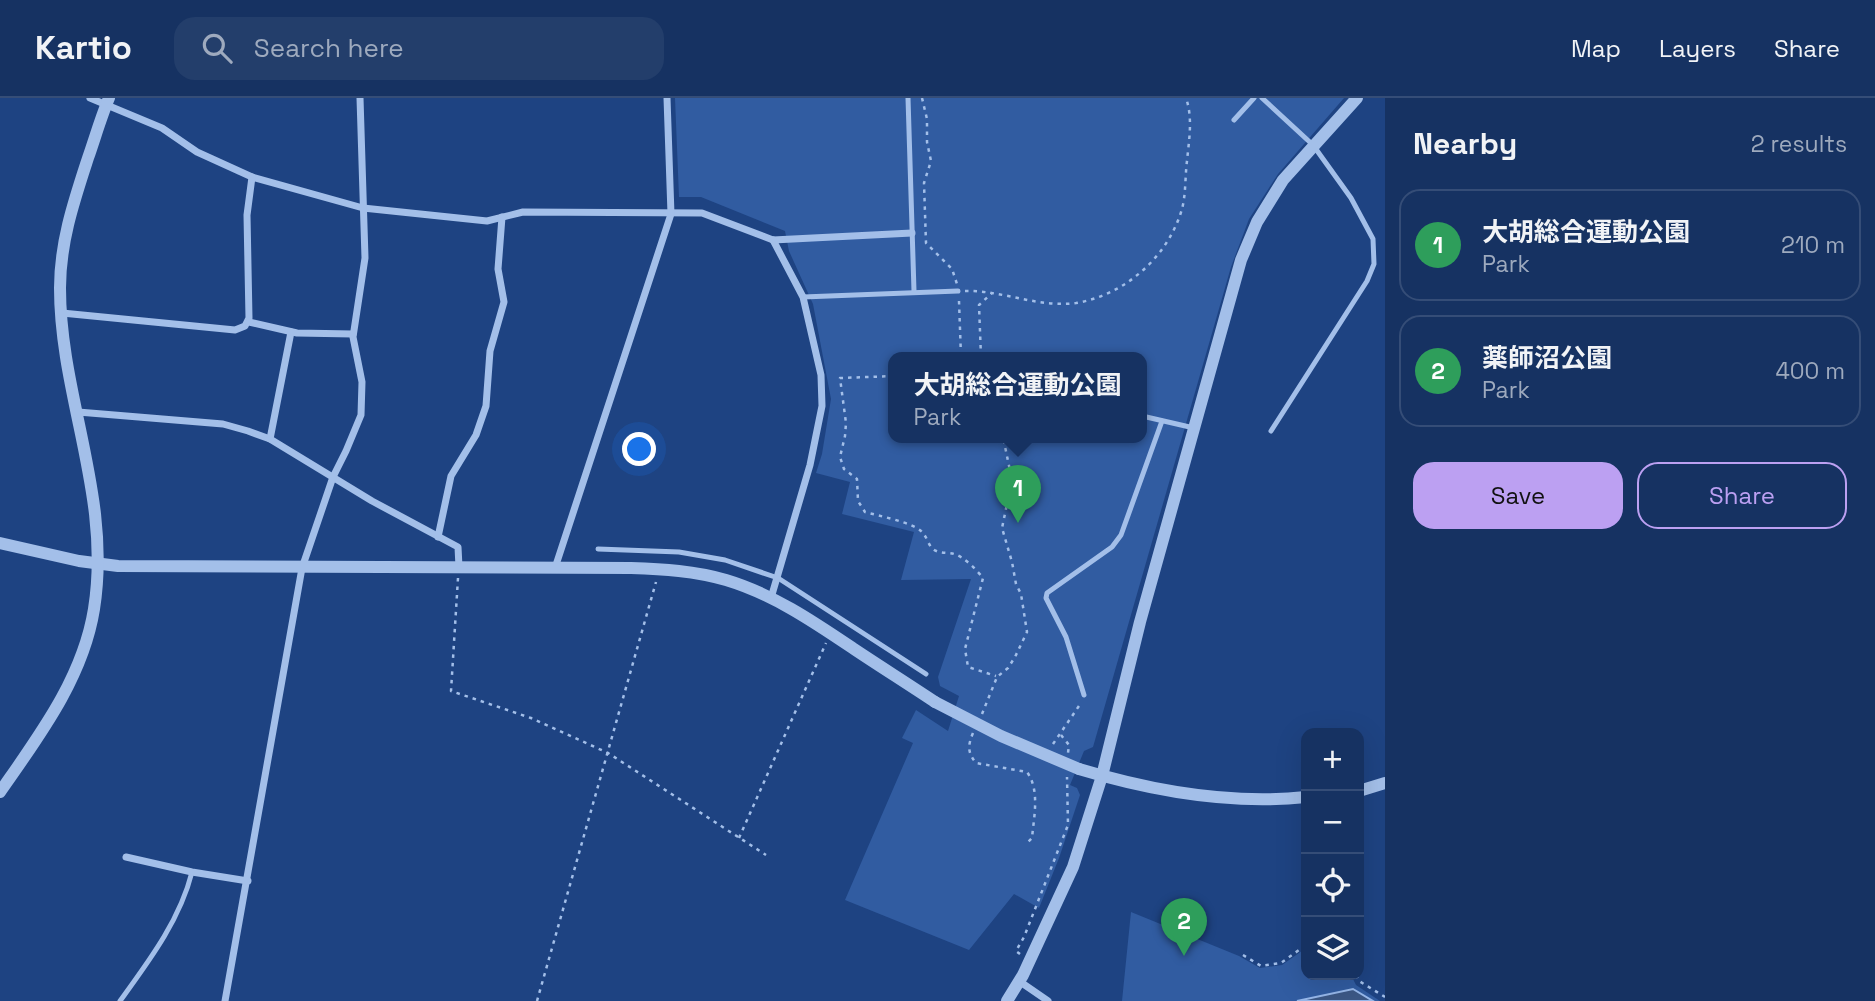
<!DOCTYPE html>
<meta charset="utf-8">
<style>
:root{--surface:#163262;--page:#233e6b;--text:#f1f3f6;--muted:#9eaabe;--line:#354d77;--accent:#bca0f2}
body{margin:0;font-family:"Space Grotesk","Noto Sans JP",sans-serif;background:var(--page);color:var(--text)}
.controls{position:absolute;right:21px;bottom:21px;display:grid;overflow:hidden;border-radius:14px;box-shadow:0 7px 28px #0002}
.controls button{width:63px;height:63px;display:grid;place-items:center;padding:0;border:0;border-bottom:2px solid var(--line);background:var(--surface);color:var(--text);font:35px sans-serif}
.you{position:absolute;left:640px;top:352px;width:24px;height:24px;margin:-18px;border:5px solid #fff;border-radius:50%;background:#1a73e8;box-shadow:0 0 0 10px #1a73e833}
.badge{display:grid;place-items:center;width:46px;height:46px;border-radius:50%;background:var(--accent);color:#fff;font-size:23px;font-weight:700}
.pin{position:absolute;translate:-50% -58px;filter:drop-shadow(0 2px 4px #0008)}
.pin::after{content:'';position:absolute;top:37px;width:24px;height:21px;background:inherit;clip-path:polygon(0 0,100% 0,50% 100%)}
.popup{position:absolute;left:888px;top:254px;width:259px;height:91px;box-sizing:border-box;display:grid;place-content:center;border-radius:14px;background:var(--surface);filter:drop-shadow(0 2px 5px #0005);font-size:23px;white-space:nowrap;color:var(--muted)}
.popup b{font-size:26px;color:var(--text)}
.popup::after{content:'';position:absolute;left:50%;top:100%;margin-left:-14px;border:14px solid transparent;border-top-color:var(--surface)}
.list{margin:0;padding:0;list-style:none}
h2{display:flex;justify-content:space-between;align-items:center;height:91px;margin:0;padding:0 28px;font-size:30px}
h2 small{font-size:23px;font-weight:400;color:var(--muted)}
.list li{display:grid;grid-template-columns:46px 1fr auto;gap:21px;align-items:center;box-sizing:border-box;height:112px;margin:0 14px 14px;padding:0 14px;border:2px solid var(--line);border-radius:21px}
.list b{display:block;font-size:26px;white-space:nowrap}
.list p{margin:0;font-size:23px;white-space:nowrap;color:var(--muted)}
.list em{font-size:23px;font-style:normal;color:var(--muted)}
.actions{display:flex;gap:14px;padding:21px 28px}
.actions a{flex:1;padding:16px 0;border:2px solid var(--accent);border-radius:21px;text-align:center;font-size:24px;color:var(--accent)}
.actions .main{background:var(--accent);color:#111}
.icon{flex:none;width:38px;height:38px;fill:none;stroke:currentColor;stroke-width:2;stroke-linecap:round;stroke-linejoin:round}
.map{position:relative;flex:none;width:1385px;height:903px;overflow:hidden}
header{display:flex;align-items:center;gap:42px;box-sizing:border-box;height:98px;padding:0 35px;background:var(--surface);border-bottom:2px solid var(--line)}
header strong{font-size:33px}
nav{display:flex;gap:38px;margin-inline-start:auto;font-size:24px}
.search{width:490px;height:63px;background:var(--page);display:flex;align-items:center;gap:18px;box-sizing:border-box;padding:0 24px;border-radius:21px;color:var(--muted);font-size:26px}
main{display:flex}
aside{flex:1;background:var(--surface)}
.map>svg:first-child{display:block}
.green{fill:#315ca1;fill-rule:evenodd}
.water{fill:#3c5886;stroke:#97b8eb;stroke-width:2}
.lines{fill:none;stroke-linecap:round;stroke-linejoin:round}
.path{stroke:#a3bfe9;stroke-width:2.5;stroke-dasharray:3.5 5;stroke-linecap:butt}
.service{stroke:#a3bfe9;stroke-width:5}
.minor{stroke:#a3bfe9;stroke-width:7}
.tertiary{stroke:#a3bfe9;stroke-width:12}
.tertiary-bridge{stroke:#a3bfe9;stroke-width:12}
</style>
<header>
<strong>Kartio</strong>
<div class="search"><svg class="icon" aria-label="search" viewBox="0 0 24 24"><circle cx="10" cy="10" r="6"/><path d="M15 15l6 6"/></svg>Search here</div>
<nav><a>Map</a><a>Layers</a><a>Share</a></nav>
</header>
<main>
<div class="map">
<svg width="1385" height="903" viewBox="0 0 1385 903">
<rect width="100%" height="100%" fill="#1e4382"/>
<g class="green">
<path d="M 675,0 L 1344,0 L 1278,76 L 1249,121 L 1231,169 L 1093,649 L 1084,653 L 1070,687 L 1077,690 L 1080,697 L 1059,760 L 1039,810 L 1014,796 L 969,852 L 845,802 L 913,645 L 902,640 L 916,612 L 948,633 L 959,598 L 940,588 L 938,579 L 971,481 L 901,482 L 914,434 L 842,416 L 850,384 L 816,375 L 822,356 L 831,301 L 813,206 L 789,153 L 785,133 L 701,99 L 679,99 ZM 894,259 L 1142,259 L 1142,339 L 894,339 Z"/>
<path d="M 1131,814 L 1239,858 L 1260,870 L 1282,867 L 1306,850 L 1306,877 L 1351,877 L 1356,887 L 1380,903 L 1122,903 Z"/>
</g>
<path class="water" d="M 1353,891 L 1373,903 L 1297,903 Z"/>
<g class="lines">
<g class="path">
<path d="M 922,0 L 927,21 L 927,44 L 931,63 L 924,85 L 926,145 L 952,171 L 957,186"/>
<path d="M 965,193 C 1002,192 1038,210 1076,205 C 1125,197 1168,159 1182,111 C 1186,96 1185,78 1187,63 C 1189,42 1193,20 1186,0"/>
<path d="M 959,203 L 961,259"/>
<path d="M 981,259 L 979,207 L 992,195"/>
<path d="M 894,278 L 840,280 L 846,325 L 845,338 L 840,359 L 844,371 L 857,381 L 858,403 L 865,414 C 879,418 911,424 921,433 C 927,438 928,447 933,451 C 939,456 948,454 954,456 C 963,458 977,472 983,480 L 965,551 L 968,569 L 996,578"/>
<path d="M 458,480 L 451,593 L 531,620 L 608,655 L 766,757"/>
<path d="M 982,616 L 997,579 L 1008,570 L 1015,559 L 1027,534 L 1021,496 L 1016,486 L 1012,464 L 1002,430 L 1012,382 L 1003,339"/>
<path d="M 973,635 C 968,647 967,654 976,665 L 1027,674 C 1040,692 1034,718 1032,740 L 1027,745"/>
<path d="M 1061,637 L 1069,647 L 1068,655"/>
<path d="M 1053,646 L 1081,605"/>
<path d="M 739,740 L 826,545"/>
<path d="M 1020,856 L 1016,853 L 1024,839 L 1068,727 L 1067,679"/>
<path d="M 1243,857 L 1261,868 L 1281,865 L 1306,847"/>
<path d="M 1356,877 L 1359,883 L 1385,899"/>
<path d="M 537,903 L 656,484"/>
</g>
<g class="service">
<path d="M 908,0 L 914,193"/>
<path d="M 1262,0 L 1313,47 L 1351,100 L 1373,141 L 1374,166 L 1367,183 L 1271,333"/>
<path d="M 1234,22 L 1254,0"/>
<path d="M 803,199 L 958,193"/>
<path d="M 1142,318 L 1194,330"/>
<path d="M 598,451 L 679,454 L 725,462 L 778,480 L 926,576"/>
<path d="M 1084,597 L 1066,539 L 1046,500 L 1047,495 L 1112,449 L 1121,437 L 1162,323"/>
<path d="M 120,903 C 149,863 180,822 192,774"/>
</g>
<g class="minor">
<path d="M 90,0 L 162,30 L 197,54 L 252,79 L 363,110 L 487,123 L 523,114 L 702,115 L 773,142 L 912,135"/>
<path d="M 62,215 L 235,232 L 245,228 L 249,220 L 247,117 L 252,79"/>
<path d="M 249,224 L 297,235 L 353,236"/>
<path d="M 78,314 L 223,326 L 248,333 L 270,341 L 372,403 L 458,449 L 459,469"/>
<path d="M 270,341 L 291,234"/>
<path d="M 438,439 L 451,378 L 476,337 L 486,308 L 490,253 L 504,204 L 498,171 L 502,119"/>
<path d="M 555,470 L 671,116 L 667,0"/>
<path d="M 771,500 L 810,367 L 822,308 L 821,277 L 803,199 L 773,142"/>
<path d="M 126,759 L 192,774 L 248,783"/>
<path d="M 1019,883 L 1048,903"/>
<path d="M 225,903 L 302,470 L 333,379 L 346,353 L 361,317 L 362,284 L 353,239 L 365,160 L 360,0"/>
</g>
<g class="tertiary">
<path d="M 0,445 L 79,463 L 118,468 L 631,470 C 663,471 695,473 726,482 C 773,496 814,524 854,551 C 881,569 908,586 935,604"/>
<path d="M 1079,671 C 1152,693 1230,707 1306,699"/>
<path d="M 1359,693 L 1385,685"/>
<path d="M 0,694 C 39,638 83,580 94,511 C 112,398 60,299 60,190 C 60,144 74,103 88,60 C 95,40 101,19 109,0"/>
<path d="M 1007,903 L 1023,877 L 1073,769 L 1102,678 L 1140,524 L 1241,162 L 1257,124 L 1283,82 L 1357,0"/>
</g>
<path class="tertiary-bridge" d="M 935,604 L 1001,638 L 1079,671"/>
</g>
</svg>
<div class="controls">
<button>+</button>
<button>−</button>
<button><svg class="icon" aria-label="locate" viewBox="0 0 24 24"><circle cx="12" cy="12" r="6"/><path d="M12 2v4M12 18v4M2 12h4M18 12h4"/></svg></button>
<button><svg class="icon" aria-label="layers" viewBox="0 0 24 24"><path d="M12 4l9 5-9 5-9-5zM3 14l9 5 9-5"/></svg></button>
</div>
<div class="you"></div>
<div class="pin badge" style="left:1018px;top:425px;background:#2e9e5b">1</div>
<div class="popup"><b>大胡総合運動公園</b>Park</div>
<div class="pin badge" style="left:1184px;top:858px;background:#2e9e5b">2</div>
</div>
<aside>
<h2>Nearby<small>2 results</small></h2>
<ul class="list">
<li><span class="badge" style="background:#2e9e5b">1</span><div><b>大胡総合運動公園</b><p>Park</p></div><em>210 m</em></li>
<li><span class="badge" style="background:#2e9e5b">2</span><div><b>薬師沼公園</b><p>Park</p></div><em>400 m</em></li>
</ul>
<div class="actions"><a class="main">Save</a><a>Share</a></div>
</aside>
</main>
